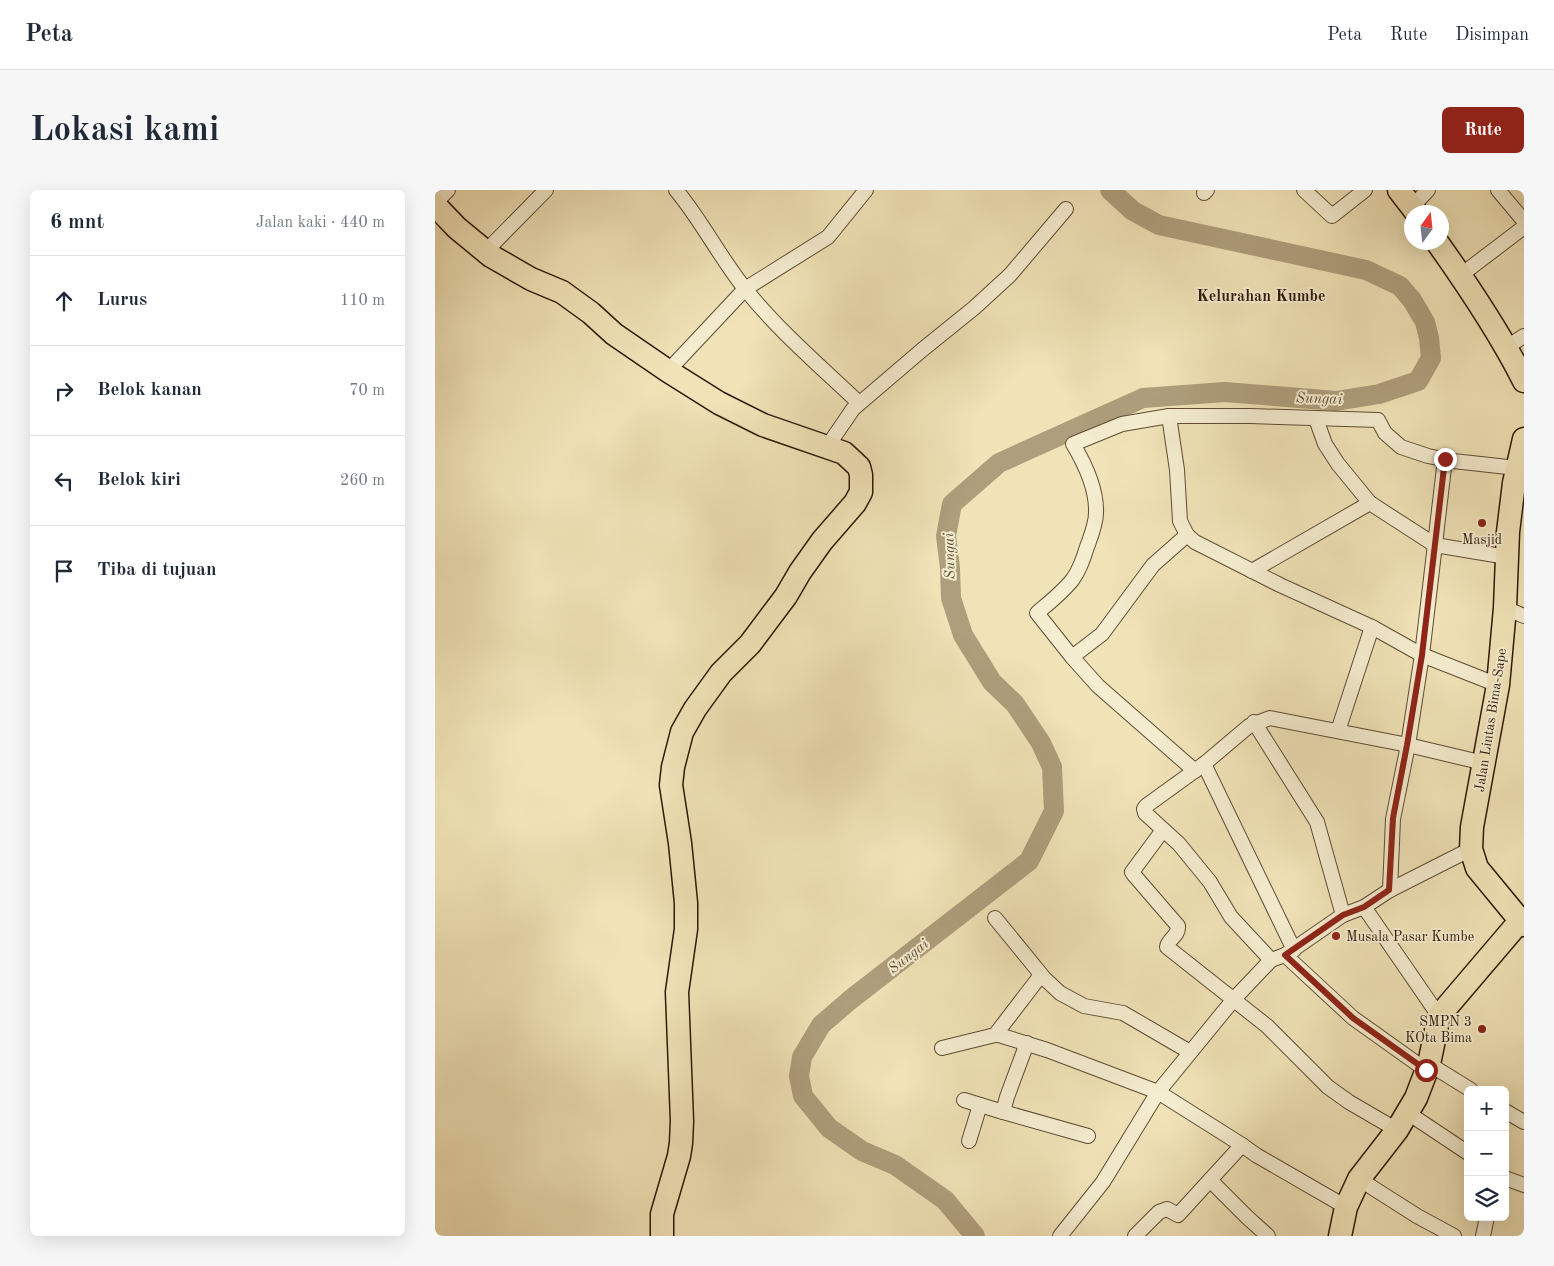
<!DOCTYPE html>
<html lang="id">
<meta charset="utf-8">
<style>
:root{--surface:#fff;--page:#f6f6f7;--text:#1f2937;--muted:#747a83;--line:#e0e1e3;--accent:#8f2418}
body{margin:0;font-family:"Old Standard TT",serif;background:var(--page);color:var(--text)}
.controls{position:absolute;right:15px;bottom:15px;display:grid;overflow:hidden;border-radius:8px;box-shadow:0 5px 20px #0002}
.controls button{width:45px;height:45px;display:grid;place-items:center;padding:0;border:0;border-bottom:1px solid var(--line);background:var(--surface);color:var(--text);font:25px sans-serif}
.compass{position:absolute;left:969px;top:15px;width:45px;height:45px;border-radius:50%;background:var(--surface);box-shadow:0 5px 20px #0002;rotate:15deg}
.stop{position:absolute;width:15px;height:15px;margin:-11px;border:4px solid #8f2418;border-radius:50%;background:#fff}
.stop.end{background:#8f2418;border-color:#fff;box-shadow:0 1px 5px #0008}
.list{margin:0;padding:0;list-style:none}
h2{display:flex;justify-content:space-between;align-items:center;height:65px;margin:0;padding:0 20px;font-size:21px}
h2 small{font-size:16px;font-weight:400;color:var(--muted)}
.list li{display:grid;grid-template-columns:32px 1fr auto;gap:15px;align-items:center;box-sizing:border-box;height:90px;padding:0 20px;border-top:1px solid var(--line)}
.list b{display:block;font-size:19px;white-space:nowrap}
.list em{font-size:16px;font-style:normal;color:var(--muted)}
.icon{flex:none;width:28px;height:28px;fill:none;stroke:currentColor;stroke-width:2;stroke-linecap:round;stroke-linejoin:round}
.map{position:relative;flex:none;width:1089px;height:1046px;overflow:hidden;border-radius:8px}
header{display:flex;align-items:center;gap:30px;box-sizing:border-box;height:70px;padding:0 25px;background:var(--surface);border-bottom:1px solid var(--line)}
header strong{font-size:24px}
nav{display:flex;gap:28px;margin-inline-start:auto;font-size:18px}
.intro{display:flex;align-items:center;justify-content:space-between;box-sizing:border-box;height:120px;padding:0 30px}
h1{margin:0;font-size:35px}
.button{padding:12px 22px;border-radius:8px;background:var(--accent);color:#fff;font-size:18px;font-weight:700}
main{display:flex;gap:30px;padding:0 30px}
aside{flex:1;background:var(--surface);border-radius:8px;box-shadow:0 5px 20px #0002}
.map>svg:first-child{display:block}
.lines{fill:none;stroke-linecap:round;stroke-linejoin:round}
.river{stroke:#ae9e7c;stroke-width:20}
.minor-casing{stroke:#5e4c34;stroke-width:16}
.trunk-casing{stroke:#2d1908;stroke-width:25}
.minor{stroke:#f5edd0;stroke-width:14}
.trunk{stroke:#f0e3b7;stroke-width:22}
.route{stroke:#8f2418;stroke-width:6}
.poi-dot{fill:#8f2418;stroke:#f5edd0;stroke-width:2}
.labels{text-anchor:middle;stroke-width:4;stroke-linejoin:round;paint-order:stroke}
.poi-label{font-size:14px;fill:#2d1908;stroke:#f5edd0}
.street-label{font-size:14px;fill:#2d1908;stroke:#f5edd0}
.water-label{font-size:15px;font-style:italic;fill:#614e36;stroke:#f5edd0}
.quarter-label{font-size:16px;font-weight:bold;fill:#2d1908;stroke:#f5edd0}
</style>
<header>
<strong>Peta</strong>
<nav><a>Peta</a><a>Rute</a><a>Disimpan</a></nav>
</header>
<div class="intro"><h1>Lokasi kami</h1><a class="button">Rute</a></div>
<main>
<aside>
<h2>6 mnt<small>Jalan kaki · 440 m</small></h2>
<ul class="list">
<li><svg class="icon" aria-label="ahead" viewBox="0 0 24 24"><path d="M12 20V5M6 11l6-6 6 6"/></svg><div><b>Lurus</b></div><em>110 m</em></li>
<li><svg class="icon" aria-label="right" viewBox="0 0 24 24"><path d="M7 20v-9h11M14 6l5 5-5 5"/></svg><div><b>Belok kanan</b></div><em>70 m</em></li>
<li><svg class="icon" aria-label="left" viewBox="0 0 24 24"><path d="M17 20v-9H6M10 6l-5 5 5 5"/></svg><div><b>Belok kiri</b></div><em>260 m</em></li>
<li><svg class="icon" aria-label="arrive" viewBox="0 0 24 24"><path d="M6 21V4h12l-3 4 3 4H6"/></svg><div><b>Tiba di tujuan</b></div></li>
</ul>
</aside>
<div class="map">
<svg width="1089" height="1046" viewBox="0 0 1089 1046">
<rect width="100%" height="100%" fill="#f0e3b7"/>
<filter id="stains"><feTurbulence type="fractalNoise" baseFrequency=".004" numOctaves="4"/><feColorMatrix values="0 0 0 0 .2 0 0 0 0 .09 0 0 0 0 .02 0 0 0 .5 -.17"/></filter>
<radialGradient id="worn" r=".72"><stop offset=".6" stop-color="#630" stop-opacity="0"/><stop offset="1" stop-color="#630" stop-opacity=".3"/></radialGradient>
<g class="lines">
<path class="river" d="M 540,1046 L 510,1010 L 460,975 L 427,961 L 394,938 L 368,906 L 364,886 L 367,867 L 386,835 L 415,810 L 594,671 L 619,621 L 617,577 L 606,553 L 580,514 L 557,492 L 528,445 L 516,408 L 515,378 L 511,346 L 517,314 L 564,273 L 708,208 L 790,202 L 901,211 L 944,204 L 983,191 L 996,168 L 994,148 L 990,132 L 977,110 L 965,96 L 931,80 L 724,35 L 698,21 L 675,0"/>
<g class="minor-casing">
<g id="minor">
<path d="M 241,0 C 267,31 285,68 311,100 C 344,141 385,176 424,213"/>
<path d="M 869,0 L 897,26 L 930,0"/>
<path d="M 1063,0 L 1089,31"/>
<path d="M 769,3 L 772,0"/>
<path d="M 0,13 L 13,0"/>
<path d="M 977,17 L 993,0"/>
<path d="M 51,61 L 111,0"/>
<path d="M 1026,85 L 1089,37"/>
<path d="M 1072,157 L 1089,146"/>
<path d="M 233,181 L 310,99 L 393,47 L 431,0"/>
<path d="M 734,226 L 742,280 L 745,331 L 752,345 L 760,352 L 845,395 L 937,437 L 987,465 L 1063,495"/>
<path d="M 881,229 L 890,254 L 903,274 L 935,313 L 1000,355 L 1072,367"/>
<path d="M 392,257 L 418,219 L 487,160 L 539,118 L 575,85 L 631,19"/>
<path d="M 817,381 L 935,313"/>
<path d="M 1070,418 L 1089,426"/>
<path d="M 637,467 L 667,444 L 718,375 L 752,345"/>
<path d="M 819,532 L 882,632 L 908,725"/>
<path d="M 903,541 L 937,437"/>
<path d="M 769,574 L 859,760"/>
<path d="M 760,581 L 663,496 L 637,467 L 602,423 C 615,412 628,402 638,389 C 645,379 649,367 652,357 C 656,346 661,334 661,323 C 662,299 650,274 638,254 L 687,234 L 734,226 L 815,226 L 943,230 L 950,243 L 966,257 L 993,266 L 1018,271 L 1082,278"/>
<path d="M 728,640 L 697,682 L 699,685 L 743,736 C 744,746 733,749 732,757 L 832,836 L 893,897 L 914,912 L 962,940"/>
<path d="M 955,700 L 958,629 L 973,555 L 987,465 L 1010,269"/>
<path d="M 929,717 L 1004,826"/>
<path d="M 560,728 L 609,788 L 625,803 L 649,816 L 688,823 L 755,862"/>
<path d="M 850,765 L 836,770 L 796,727 L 775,692 L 744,654 L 710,623 L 709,619 L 711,616 L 769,574 L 814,536 L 835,528 L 973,555 L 1049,573"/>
<path d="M 560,845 L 606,785"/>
<path d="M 592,853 L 572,907 L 568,922 L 653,946"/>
<path d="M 507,858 L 560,845 L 564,845 L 612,860 L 723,902 L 799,809 L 836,770"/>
<path d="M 994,874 L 1036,900"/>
<path d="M 991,880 L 918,828 L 850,765 L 908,725 L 929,717 L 955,700 L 1036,659"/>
<path d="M 529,910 L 568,922"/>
<path d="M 1070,921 L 1089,932"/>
<path d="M 973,923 L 1033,963"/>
<path d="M 534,951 L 545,915"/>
<path d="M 1070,988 L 1089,995"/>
<path d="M 924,989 L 982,1026 L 1019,1046"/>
<path d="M 625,1046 L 668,992 L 723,902 L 807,955"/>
<path d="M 700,1046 L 724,1022 L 732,1019 L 743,1025 L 775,990"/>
<path d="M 833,1046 L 812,1027 L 775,990 L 807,955 L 821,965 L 911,1017"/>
<path d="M 1048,1046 L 1052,1027"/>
</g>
</g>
<g class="trunk-casing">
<g id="trunk">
<path d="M 964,0 L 981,22"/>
<path d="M 0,15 L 22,38 L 56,66 L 96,89 L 127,102 L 156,123 L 179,144 L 233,181 L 284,213 L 328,235 L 409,263 L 424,277 L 426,285 L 426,302 L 420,313 L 387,351 L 365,382 L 351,406 L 315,454 L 286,483 L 260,519 L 247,542 L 238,577 L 236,595 L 245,653 L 251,713 L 251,739 L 242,802 L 247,931 L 246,953 L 244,966 L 227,1024 L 227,1046"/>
<path d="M 1002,52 C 1034,97 1065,143 1089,191"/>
<path d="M 1089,249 L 1079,293 L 1073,342 L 1070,418 L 1063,495 L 1037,637 L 1036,659 L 1042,678 L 1089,735"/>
<path d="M 905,1046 L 911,1017 L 924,989 L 962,940 L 981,908 L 994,874 L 1004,826 L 1085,731"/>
</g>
</g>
<use href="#minor" class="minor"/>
<use href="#trunk" class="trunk"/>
</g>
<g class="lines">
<path class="route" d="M 991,880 L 918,828 L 850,765 L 908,725 L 929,717 L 954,700 L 958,628 L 972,555 L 987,465 L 1010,269"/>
</g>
<g class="poi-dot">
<circle cx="1047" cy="333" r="5"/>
<circle cx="901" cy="746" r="5"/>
<circle cx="1047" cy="839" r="5"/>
</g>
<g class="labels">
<g class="poi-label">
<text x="1047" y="354">Masjid</text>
<text x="911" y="751" text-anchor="start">Musala Pasar Kumbe</text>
<text x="1037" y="836" text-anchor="end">SMPN 3<tspan x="1037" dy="16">KOta Bima</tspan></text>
</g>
<g class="street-label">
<text transform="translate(1055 530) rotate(-81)" y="5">Jalan Lintas Bima-Sape</text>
</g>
<g class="water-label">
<text transform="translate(884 208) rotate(2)" y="5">Sungai</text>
<text transform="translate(514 366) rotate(-92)" y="5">Sungai</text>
<text transform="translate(473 766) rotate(-38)" y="5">Sungai</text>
</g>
<g class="quarter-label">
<text x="826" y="111">Kelurahan Kumbe</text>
</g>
</g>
<rect width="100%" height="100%" filter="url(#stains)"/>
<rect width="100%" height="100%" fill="url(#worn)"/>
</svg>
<div class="controls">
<button>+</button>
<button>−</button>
<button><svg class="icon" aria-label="layers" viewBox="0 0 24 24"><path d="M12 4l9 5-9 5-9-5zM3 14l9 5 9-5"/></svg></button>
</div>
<svg class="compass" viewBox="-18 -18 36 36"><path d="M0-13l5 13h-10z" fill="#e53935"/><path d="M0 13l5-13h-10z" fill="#747a83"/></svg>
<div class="stop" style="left:991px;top:880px"></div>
<div class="stop end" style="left:1010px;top:269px"></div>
</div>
</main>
